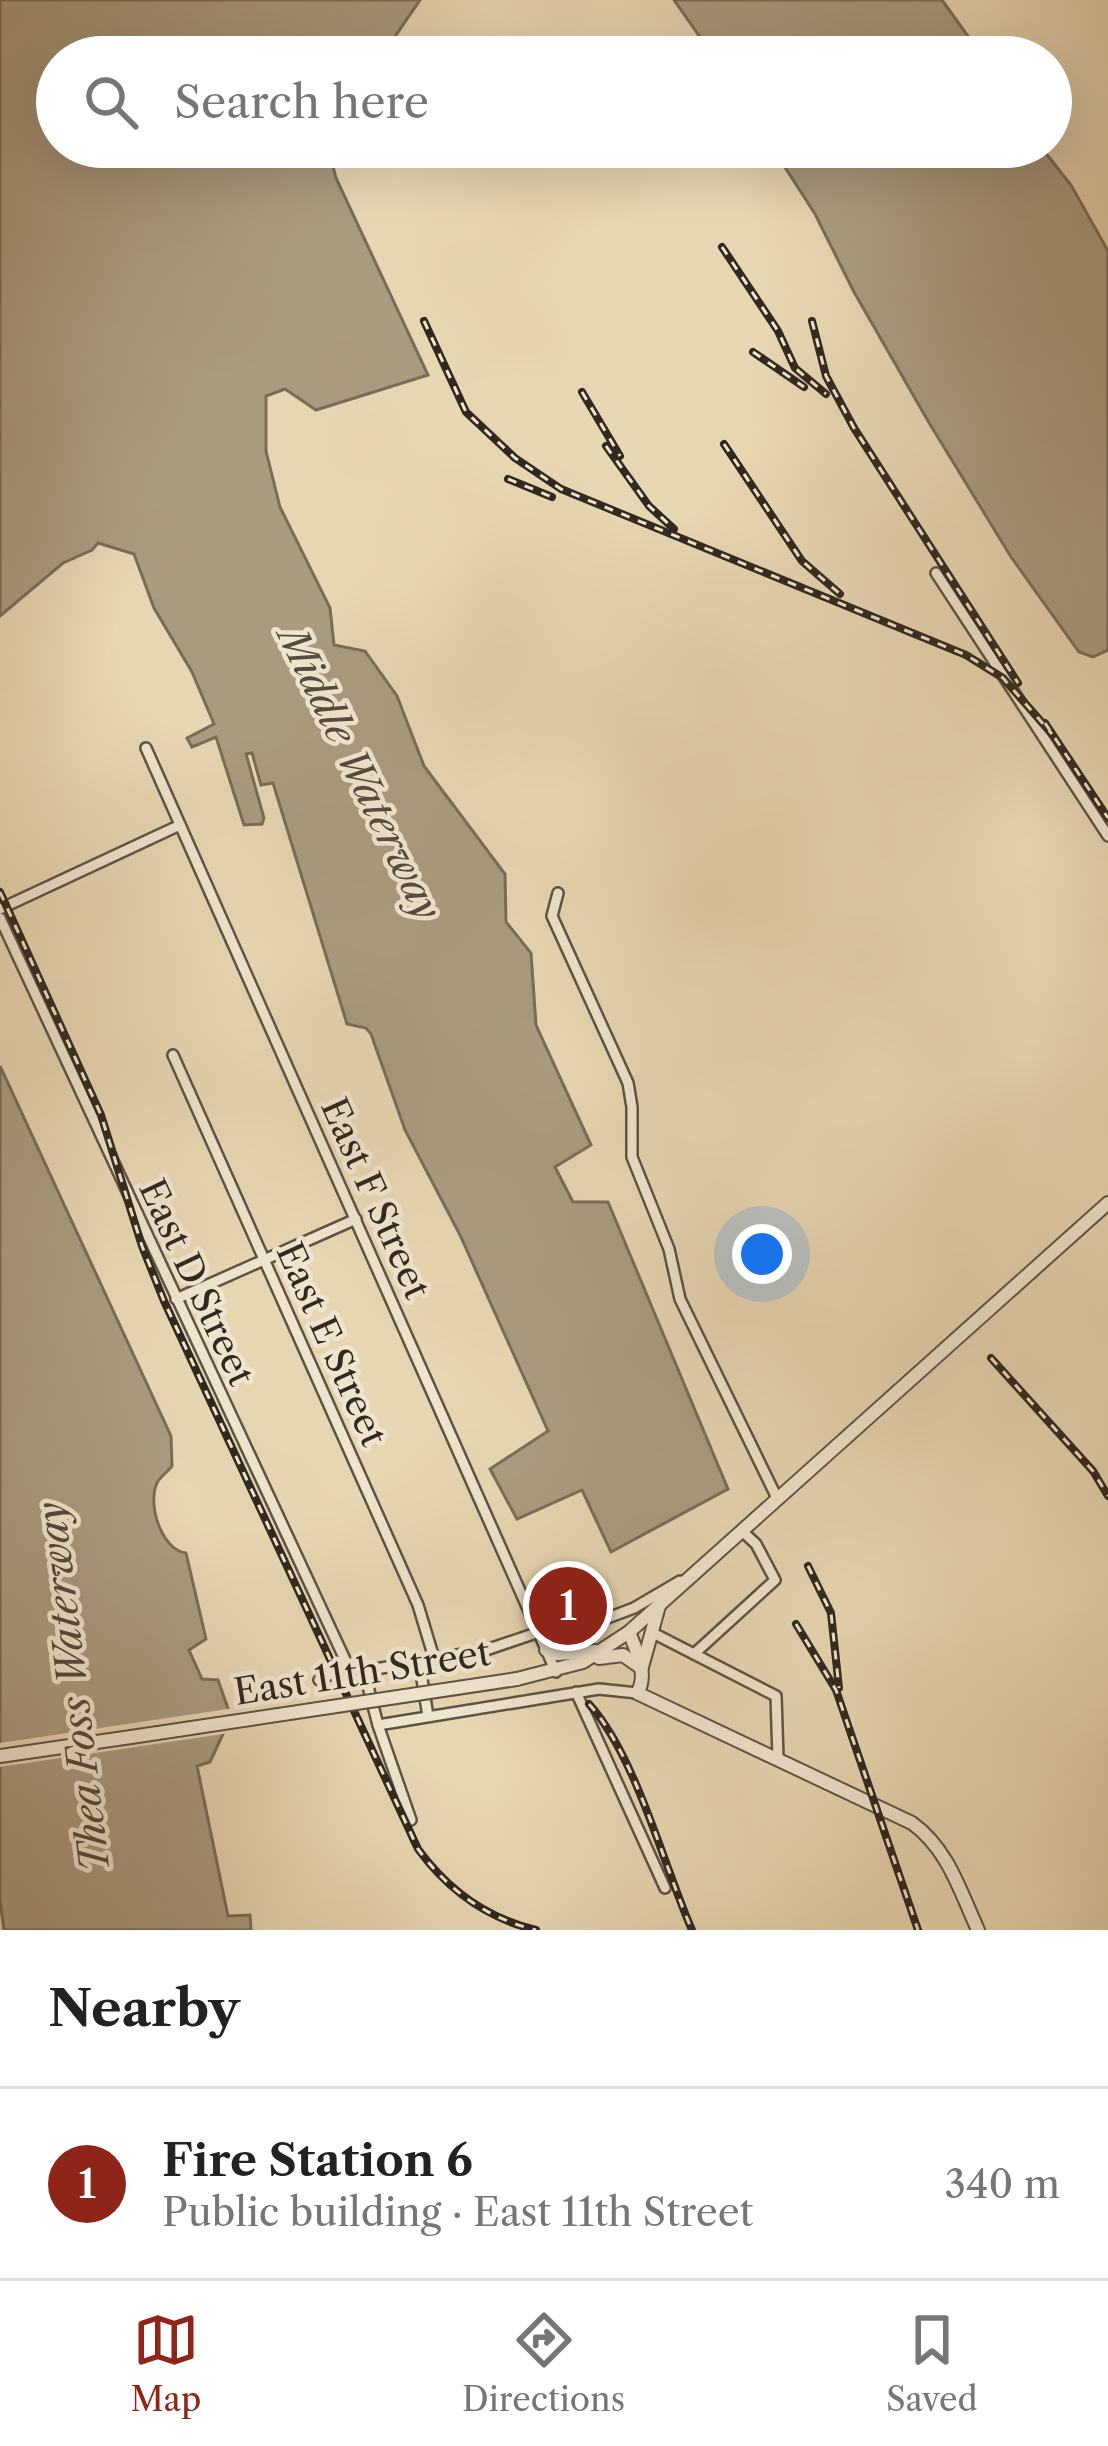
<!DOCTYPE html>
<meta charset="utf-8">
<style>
:root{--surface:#fff;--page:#f6f6f6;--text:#222;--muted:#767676;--line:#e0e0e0;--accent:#8f2418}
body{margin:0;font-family:"Libre Caslon Text",serif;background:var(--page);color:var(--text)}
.you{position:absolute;left:762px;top:1254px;width:42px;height:42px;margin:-30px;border:9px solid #fff;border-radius:50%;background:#1a73e8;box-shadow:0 0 0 18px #1a73e833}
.badge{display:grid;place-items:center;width:78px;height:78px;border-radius:50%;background:var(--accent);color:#fff;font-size:39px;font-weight:700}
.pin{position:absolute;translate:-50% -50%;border:6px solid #fff;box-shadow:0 3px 12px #0006}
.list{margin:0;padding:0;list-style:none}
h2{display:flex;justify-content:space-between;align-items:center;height:156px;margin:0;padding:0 48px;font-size:51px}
h2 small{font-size:39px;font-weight:400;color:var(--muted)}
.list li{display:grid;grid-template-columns:78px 1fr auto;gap:36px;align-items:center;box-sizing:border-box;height:192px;padding:0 48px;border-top:3px solid var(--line)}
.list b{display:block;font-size:45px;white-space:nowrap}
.list p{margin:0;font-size:39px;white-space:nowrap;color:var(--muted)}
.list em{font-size:39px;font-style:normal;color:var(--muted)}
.icon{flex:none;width:66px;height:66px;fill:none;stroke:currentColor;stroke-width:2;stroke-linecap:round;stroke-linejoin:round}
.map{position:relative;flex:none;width:1108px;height:1930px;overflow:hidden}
.search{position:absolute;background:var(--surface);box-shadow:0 12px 48px #0002;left:36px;right:36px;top:36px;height:132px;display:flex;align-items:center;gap:30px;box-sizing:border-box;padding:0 42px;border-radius:66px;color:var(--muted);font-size:45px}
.sheet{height:348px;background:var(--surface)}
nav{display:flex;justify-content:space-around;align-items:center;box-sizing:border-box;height:168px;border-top:3px solid var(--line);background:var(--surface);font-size:33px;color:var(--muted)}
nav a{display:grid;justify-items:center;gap:6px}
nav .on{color:var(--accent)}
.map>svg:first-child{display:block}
.water{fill:#a99b80;stroke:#796d59;stroke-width:3}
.pier{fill:#e7d6b2}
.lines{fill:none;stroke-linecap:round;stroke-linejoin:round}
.minor-casing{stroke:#5e5444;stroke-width:14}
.tertiary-casing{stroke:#5e5444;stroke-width:16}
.minor{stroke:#efe4cd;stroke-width:9}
.tertiary{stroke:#efe4cd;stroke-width:12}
.rail-casing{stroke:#31281f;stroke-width:8}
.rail{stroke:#efe4cd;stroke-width:3;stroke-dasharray:9;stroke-linecap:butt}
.tertiary-bridge-casing{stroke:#5e5444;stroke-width:16;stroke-linecap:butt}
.tertiary-bridge{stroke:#efe4cd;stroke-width:12}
.labels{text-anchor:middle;stroke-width:9;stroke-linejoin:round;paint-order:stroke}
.street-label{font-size:36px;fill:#31281f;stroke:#efe4cd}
.water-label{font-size:39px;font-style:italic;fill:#554a3c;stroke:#efe4cd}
</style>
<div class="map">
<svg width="1108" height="1930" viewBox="0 0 1108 1930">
<rect width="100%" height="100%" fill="#e7d6b2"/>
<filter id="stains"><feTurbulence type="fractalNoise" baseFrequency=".00167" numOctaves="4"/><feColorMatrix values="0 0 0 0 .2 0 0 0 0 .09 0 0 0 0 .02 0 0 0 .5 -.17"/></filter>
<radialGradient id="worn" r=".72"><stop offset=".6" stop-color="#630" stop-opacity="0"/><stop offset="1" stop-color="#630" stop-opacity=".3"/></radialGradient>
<g class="water">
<path d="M 0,0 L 420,0 L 381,57 L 57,57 L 57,147 L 328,147 L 336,178 L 428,375 L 316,410 L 285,389 L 266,396 L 266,451 L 280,507 L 330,608 L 334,645 L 365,651 L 397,696 L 424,766 L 505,874 L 506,922 L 531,953 L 536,1025 L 591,1145 L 555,1167 L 573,1202 L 608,1202 L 728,1489 L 611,1552 L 582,1490 L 517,1519 L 490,1469 L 548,1431 L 460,1235 L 405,1130 L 371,1034 L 366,1028 L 347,1024 L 273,783 L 261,785 L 252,753 L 246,754 L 264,818 L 262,824 L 244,825 L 216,737 L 192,747 L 187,738 L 214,724 L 192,672 L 154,608 L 134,554 L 98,543 L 92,550 L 63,563 L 0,616 Z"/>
<path d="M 674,0 L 942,0 L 983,57 L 714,57 Z"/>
<path d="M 772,147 L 1041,147 L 1071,185 L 1108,251 L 1108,650 L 1093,657 L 1079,652 L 1011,557 L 928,421 L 854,292 L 815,214 Z"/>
<path d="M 0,1066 L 171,1436 L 172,1466 C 171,1468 159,1479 158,1481 C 146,1502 161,1550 186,1553 L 206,1639 L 189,1650 L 202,1679 L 218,1680 L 231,1717 L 210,1762 L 197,1766 L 228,1916 L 250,1915 L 251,1930 L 4,1930 L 0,1901 Z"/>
</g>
<path class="pier" d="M 234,1708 L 237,1718 L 230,1733 L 0,1767 L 0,1743 Z"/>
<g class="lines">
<g class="minor-casing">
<g id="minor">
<path d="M 936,573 L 1108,836"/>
<path d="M 146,748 L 556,1672"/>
<path d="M 558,893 L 552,916 L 628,1083 L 632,1107 L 632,1157 L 669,1249 L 680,1299 L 777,1498"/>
<path d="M 0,909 L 180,825"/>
<path d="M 0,918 L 348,1666"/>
<path d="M 173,1055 L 418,1605 L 434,1658"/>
<path d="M 176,1299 L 356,1219"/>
<path d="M 651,1632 L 776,1696 L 778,1758"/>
<path d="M 694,1654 L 775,1580 L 756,1544 L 742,1531"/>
<path d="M 419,1661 L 428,1716"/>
<path d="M 364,1671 L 378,1725 L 411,1820"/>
<path d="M 319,1680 L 348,1666 L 364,1671 L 486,1650 L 539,1632 L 597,1622 L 634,1608 L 680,1581"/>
<path d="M 576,1692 L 665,1888"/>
<path d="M 378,1725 L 599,1689 L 637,1693"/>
</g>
</g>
<g class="tertiary-casing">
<g id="tertiary">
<path d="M 629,1632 C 636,1650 649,1675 637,1693 L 912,1823 C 948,1849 960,1891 978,1930"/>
<path d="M 546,1650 L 558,1654 L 595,1651"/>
<path d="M 599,1658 L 623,1655 L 640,1667"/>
<path d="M 642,1667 L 659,1606"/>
<path d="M 517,1679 L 583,1662 L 629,1632 L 1108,1203"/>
<path d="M 0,1756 L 131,1737"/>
</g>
</g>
<use href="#minor" class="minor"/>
<use href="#tertiary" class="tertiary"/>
<g class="rail-casing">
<g id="rail">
<path d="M 722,247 L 778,331 L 795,368 L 826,394"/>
<path d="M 424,321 L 466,412 L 515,458 L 561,489 L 966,655 L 1003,678 L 1052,734"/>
<path d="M 812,321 L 826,376 L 854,428 L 1018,683"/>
<path d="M 753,352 L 804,387"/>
<path d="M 582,392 L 620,456"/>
<path d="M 724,444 L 802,561 L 840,594"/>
<path d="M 606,446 L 649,506 L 674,529"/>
<path d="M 508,479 L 552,497"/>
<path d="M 1045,723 L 1108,818"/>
<path d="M 0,892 L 101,1115 L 142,1246 L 164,1301 L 418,1849 C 448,1890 486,1918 536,1930"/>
<path d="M 991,1358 L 1093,1471 L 1108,1496"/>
<path d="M 808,1566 L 831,1613 L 839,1688"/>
<path d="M 796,1624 L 836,1690 L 918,1930"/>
<path d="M 589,1704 C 636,1756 663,1864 692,1930"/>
</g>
</g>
<use href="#rail" class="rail"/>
<g class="tertiary-bridge-casing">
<path id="tertiary-bridge" d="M 131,1737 L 517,1679"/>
</g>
<use href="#tertiary-bridge" class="tertiary-bridge"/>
</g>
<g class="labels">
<g class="street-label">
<text transform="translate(376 1198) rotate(66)" y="13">East F Street</text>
<text transform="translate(197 1282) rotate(65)" y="13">East D Street</text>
<text transform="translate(332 1344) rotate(66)" y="13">East E Street</text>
<text transform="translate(362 1672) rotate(-9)" y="13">East 11th Street</text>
</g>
<g class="water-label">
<text transform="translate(360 773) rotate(64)" y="14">Middle Waterway</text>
<text transform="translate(73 1687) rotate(-97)" y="14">Thea Foss Waterway</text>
</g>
</g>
<rect width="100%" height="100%" filter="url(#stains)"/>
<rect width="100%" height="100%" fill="url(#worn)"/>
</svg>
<div class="you"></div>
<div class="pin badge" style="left:568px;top:1606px">1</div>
<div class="search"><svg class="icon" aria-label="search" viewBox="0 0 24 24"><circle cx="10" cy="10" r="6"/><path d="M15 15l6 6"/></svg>Search here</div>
</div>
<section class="sheet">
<h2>Nearby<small></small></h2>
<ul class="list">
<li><span class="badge">1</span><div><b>Fire Station 6</b><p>Public building · East 11th Street</p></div><em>340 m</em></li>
</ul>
</section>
<nav>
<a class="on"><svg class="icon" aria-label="map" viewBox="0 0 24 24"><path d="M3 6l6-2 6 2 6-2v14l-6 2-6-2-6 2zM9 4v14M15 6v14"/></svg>Map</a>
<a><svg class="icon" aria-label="directions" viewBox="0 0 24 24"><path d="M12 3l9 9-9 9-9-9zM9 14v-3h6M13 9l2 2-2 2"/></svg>Directions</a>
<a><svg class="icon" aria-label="saved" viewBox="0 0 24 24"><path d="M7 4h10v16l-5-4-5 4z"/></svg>Saved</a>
</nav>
